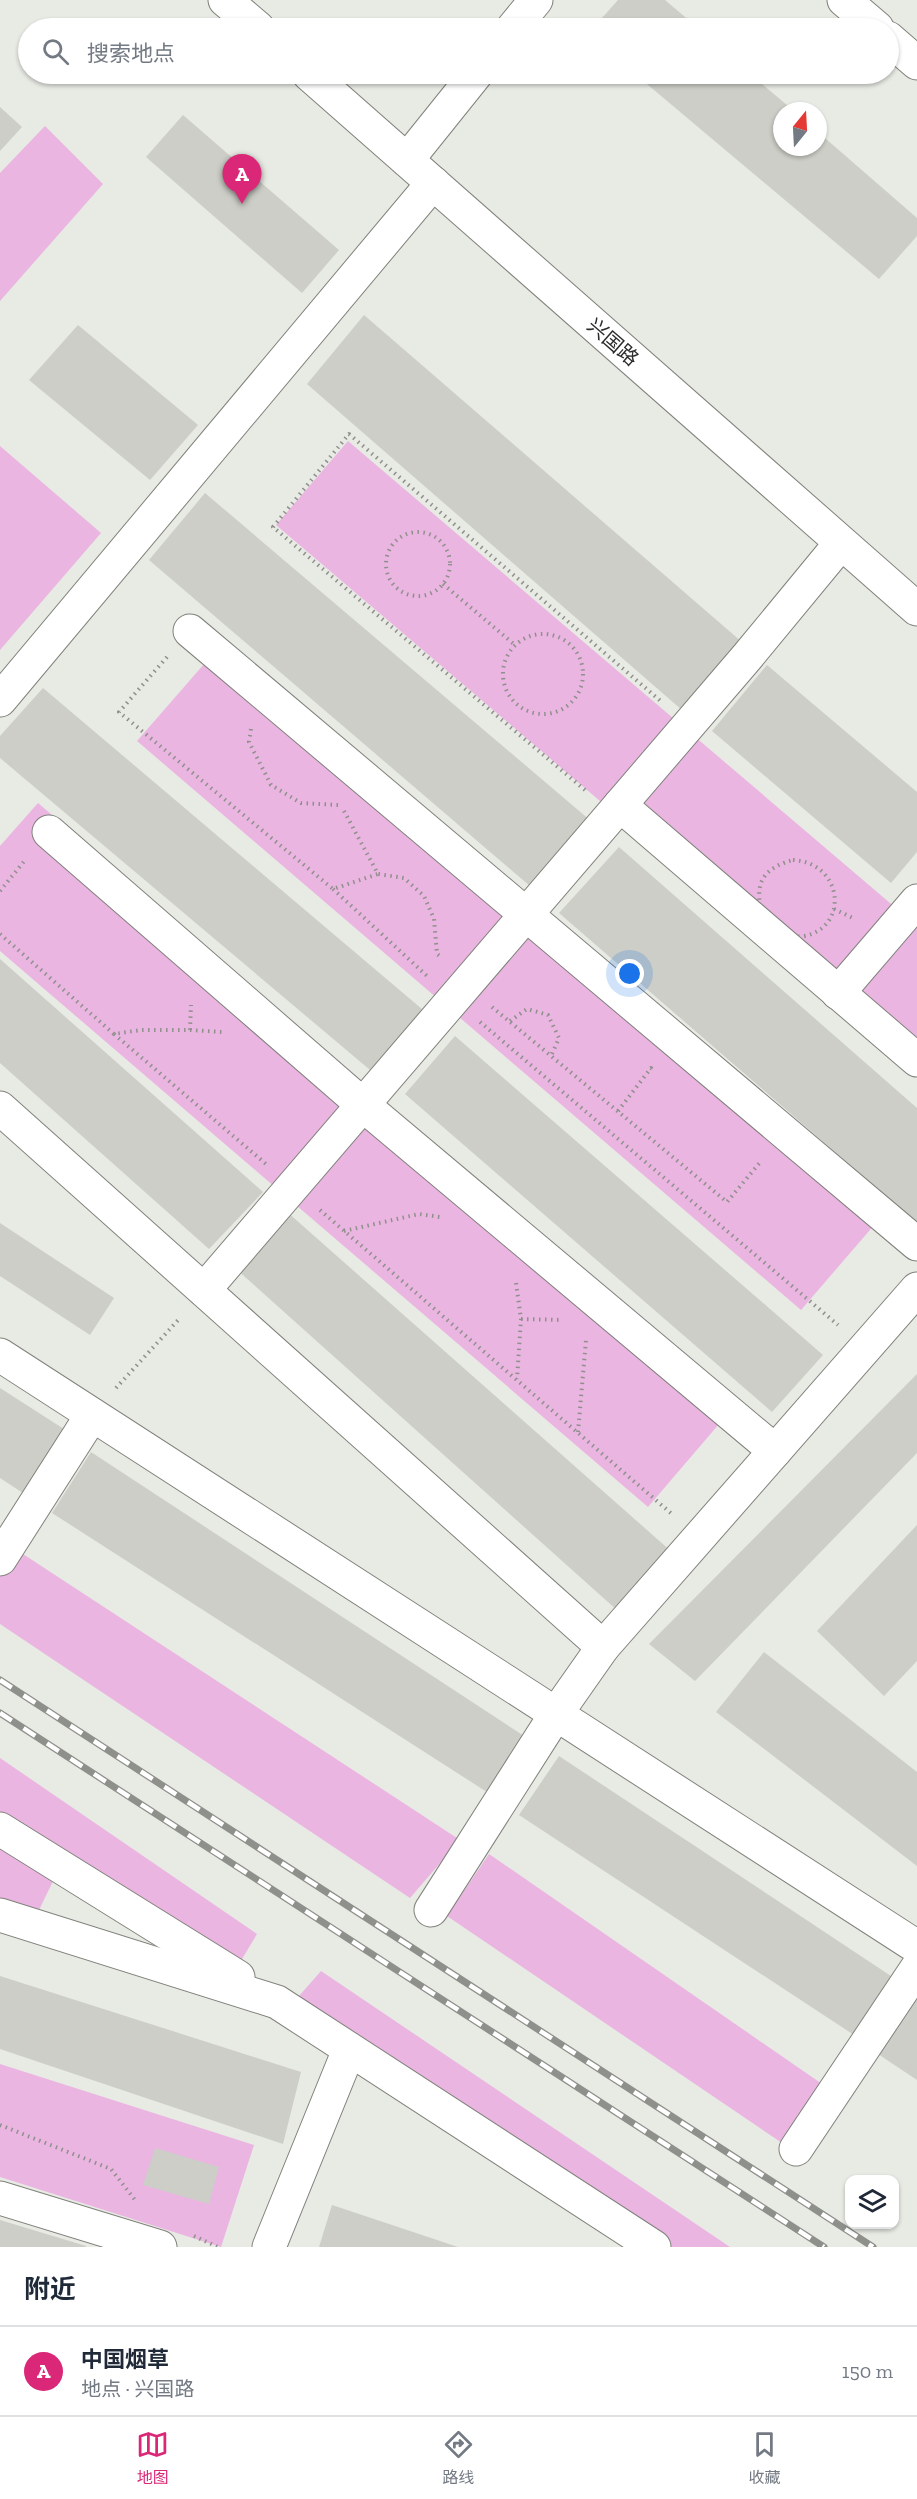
<!DOCTYPE html>
<html lang="zh">
<meta charset="utf-8">
<style>
:root{--surface:#fff;--page:#f6f6f7;--text:#1f2937;--muted:#747a83;--line:#e0e1e3;--accent:#db2777}
body{margin:0;font-family:"Zilla Slab","Noto Sans SC",serif;background:var(--page);color:var(--text)}
.controls{position:absolute;right:18px;bottom:18px;display:grid;overflow:hidden;border-radius:12px;box-shadow:0 2px 4px #0004}
.controls button{width:54px;height:54px;display:grid;place-items:center;padding:0;border:0;border-bottom:2px solid var(--line);background:var(--surface);color:var(--text);font:30px sans-serif}
.compass{position:absolute;left:773px;top:102px;width:54px;height:54px;border-radius:50%;background:var(--surface);box-shadow:0 2px 4px #0004;rotate:18deg}
.you{position:absolute;left:630px;top:974px;width:21px;height:21px;margin:-15px;border:4px solid #fff;border-radius:50%;background:#1a73e8;box-shadow:0 0 0 9px #1a73e833}
.badge{display:grid;place-items:center;width:39px;height:39px;border-radius:50%;background:var(--accent);color:#fff;font-size:20px;font-weight:700}
.pin{position:absolute;translate:-50% -50px;filter:drop-shadow(0 2px 3px #0008)}
.pin::after{content:'';position:absolute;top:32px;width:21px;height:18px;background:inherit;clip-path:polygon(0 0,100% 0,50% 100%)}
.list{margin:0;padding:0;list-style:none}
h2{display:flex;justify-content:space-between;align-items:center;height:78px;margin:0;padding:0 24px;font-size:26px}
h2 small{font-size:20px;font-weight:400;color:var(--muted)}
.list li{display:grid;grid-template-columns:39px 1fr auto;gap:18px;align-items:center;box-sizing:border-box;height:90px;padding:0 24px;border-top:2px solid var(--line)}
.list b{display:block;font-size:22px;white-space:nowrap}
.list p{margin:0;font-size:20px;white-space:nowrap;color:var(--muted)}
.list em{font-size:20px;font-style:normal;color:var(--muted)}
.icon{flex:none;width:33px;height:33px;fill:none;stroke:currentColor;stroke-width:2;stroke-linecap:round;stroke-linejoin:round}
.map{position:relative;flex:none;width:917px;height:2247px;overflow:hidden}
.search{position:absolute;background:var(--surface);box-shadow:0 2px 4px #0004;left:18px;right:18px;top:18px;height:66px;display:flex;align-items:center;gap:15px;box-sizing:border-box;padding:0 21px;border-radius:33px;color:var(--muted);font-size:22px}
.sheet{height:168px;background:var(--surface)}
nav{display:flex;justify-content:space-around;align-items:center;box-sizing:border-box;height:84px;border-top:2px solid var(--line);background:var(--surface);font-size:16px;color:var(--muted)}
nav a{display:grid;justify-items:center;gap:3px}
nav .on{color:var(--accent)}
.map>svg:first-child{display:block}
.green{fill:#ebb5e2}
.building{fill:#cccec7}
.lines{fill:none;stroke-linecap:round;stroke-linejoin:round}
.minor-casing{stroke:#80827c;stroke-width:35}
.major-casing{stroke:#80827c;stroke-width:35}
.path{stroke:#8f908c;stroke-width:4;stroke-dasharray:1.5 4.5;stroke-linecap:butt}
.minor{stroke:#fff;stroke-width:33}
.major{stroke:#fff;stroke-width:33}
.rail-casing{stroke:#8e908b;stroke-width:7}
.rail{stroke:#fff;stroke-width:4.5;stroke-dasharray:14;stroke-linecap:butt}
.labels{text-anchor:middle;stroke-width:5;stroke-linejoin:round;paint-order:stroke}
.street-label{font-size:20px;fill:#2c2d2a;stroke:#fff}
</style>
<div class="map">
<svg width="917" height="2247" viewBox="0 0 917 2247">
<rect width="100%" height="100%" fill="#e8eae4"/>
<g class="green">
<path d="M 45,126 L 103,184 L 0,301 L 0,173 Z"/>
<path d="M 348,441 L 917,926 L 917,1071 L 276,525 Z"/>
<path d="M 0,446 L 101,533 L 0,650 Z"/>
<path d="M 225,640 L 888,1209 L 801,1310 L 137,741 Z"/>
<path d="M 38,803 L 737,1403 L 648,1507 L 0,951 L 0,846 Z"/>
<path d="M 0,1539 L 460,1840 L 410,1898 L 0,1624 Z"/>
<path d="M 0,1758 L 257,1934 L 236,1969 L 0,1814 Z"/>
<path d="M 0,1839 L 57,1873 L 38,1912 L 0,1900 Z"/>
<path d="M 489,1854 L 825,2086 L 785,2145 L 447,1916 Z"/>
<path d="M 321,1971 L 730,2247 L 646,2247 L 292,2004 Z"/>
<path d="M 0,2064 L 254,2145 L 221,2247 L 0,2177 Z"/>
</g>
<g class="building">
<path d="M 618,0 L 665,0 L 698,28 L 593,28 Z"/>
<path d="M 635,74 L 750,74 L 794,111 L 782,111 L 782,147 L 818,147 L 818,132 L 917,218 L 917,236 L 879,279 Z"/>
<path d="M 0,107 L 22,127 L 0,151 Z"/>
<path d="M 183,115 L 339,250 L 302,293 L 146,157 Z"/>
<path d="M 364,315 L 750,649 L 690,717 L 307,384 Z"/>
<path d="M 78,325 L 198,425 L 150,480 L 29,380 Z"/>
<path d="M 205,493 L 591,821 L 530,886 L 149,560 Z"/>
<path d="M 767,665 L 917,792 L 917,852 L 891,883 L 712,731 Z"/>
<path d="M 43,688 L 429,1015 L 376,1075 L 0,758 L 0,736 Z"/>
<path d="M 619,847 L 917,1108 L 917,1223 L 559,913 Z"/>
<path d="M 0,959 L 263,1192 L 209,1249 L 0,1063 Z"/>
<path d="M 455,1036 L 823,1355 L 772,1412 L 405,1094 Z"/>
<path d="M 286,1211 L 673,1553 L 618,1611 L 235,1268 Z"/>
<path d="M 0,1223 L 114,1298 L 90,1335 L 0,1276 Z"/>
<path d="M 917,1374 L 917,1453 L 695,1681 L 649,1644 Z"/>
<path d="M 0,1388 L 67,1431 L 26,1495 L 0,1478 Z"/>
<path d="M 91,1452 L 527,1738 L 490,1794 L 52,1513 Z"/>
<path d="M 917,1525 L 917,1661 L 884,1696 L 817,1631 Z"/>
<path d="M 764,1652 L 917,1772 L 917,1866 L 716,1712 Z"/>
<path d="M 559,1756 L 894,1978 L 854,2035 L 519,1815 Z"/>
<path d="M 0,1976 L 301,2072 L 283,2144 L 0,2049 Z"/>
<path d="M 917,1992 L 917,2080 L 875,2052 Z"/>
<path d="M 155,2148 L 219,2167 L 209,2204 L 143,2185 Z"/>
<path d="M 332,2205 L 458,2247 L 319,2247 Z"/>
<path d="M 0,2220 L 86,2246 L 86,2247 L 0,2247 Z"/>
</g>
<g class="lines">
<g class="minor-casing">
<g id="minor">
<path d="M 844,0 L 877,28"/>
<path d="M 513,28 L 536,0"/>
<path d="M 888,38 L 917,63"/>
<path d="M 407,160 L 476,74"/>
<path d="M 190,631 L 917,1244"/>
<path d="M 0,700 L 433,183"/>
<path d="M 620,805 L 917,1060"/>
<path d="M 49,832 L 363,1105 L 775,1451"/>
<path d="M 838,993 L 917,901"/>
<path d="M 0,1108 L 603,1647 L 556,1714 L 431,1910"/>
<path d="M 204,1290 L 747,657 L 841,543"/>
<path d="M 0,1355 L 917,1947"/>
<path d="M 0,1559 L 92,1415"/>
<path d="M 603,1647 L 917,1289"/>
<path d="M 0,1829 L 238,1977"/>
<path d="M 0,1915 L 277,2002 L 654,2247"/>
<path d="M 796,2149 L 917,1968"/>
<path d="M 0,2198 L 160,2247"/>
<path d="M 269,2247 L 349,2050"/>
</g>
</g>
<g class="major-casing">
<g id="major">
<path d="M 225,0 L 258,28"/>
<path d="M 309,74 L 917,609"/>
</g>
</g>
<g class="path">
<circle cx="418" cy="564" r="32"/>
<path d="M 443,584 L 515,645"/>
<circle cx="543" cy="674" r="40"/>
<path d="M 167,657 L 119,712 L 333,889 L 378,874"/>
<path d="M 251,729 L 249,742 L 271,785 L 301,803 L 338,805"/>
<path d="M 585,790 L 273,527 L 349,434 L 663,703"/>
<path d="M 344,811 L 378,874 L 404,878 L 424,896 L 434,919 L 437,954 L 442,958"/>
<path d="M 793,860 C 844,863 849,928 804,936 C 792,938 780,933 767,932 C 757,898 749,872 793,860 Z"/>
<path d="M 333,889 L 427,976"/>
<path d="M 0,891 L 26,859"/>
<path d="M 834,909 L 855,919"/>
<path d="M 0,934 L 114,1034 L 141,1030 L 190,1030 L 191,1005"/>
<path d="M 492,1007 L 727,1202 L 762,1160"/>
<path d="M 510,1021 L 527,1009 L 548,1015 L 559,1038 L 551,1056"/>
<path d="M 480,1022 L 838,1325"/>
<path d="M 190,1030 L 222,1032"/>
<path d="M 114,1034 L 266,1164"/>
<path d="M 618,1111 L 651,1068 L 652,1069"/>
<path d="M 320,1210 L 673,1515"/>
<path d="M 344,1231 L 419,1214 L 440,1217"/>
<path d="M 516,1283 L 521,1319 L 517,1379"/>
<path d="M 521,1319 L 563,1320"/>
<path d="M 116,1388 L 180,1318"/>
<path d="M 578,1432 L 586,1340"/>
<path d="M 0,2125 L 111,2169 L 135,2200"/>
<path d="M 194,2236 L 218,2247"/>
</g>
<use href="#minor" class="minor"/>
<use href="#major" class="major"/>
<g class="rail-casing">
<g id="rail">
<path d="M 0,1680 L 873,2247"/>
<path d="M 0,1713 L 824,2247"/>
</g>
</g>
<use href="#rail" class="rail"/>
</g>
<g class="labels">
<g class="street-label">
<text transform="translate(613 342) rotate(41)" y="7">兴国路</text>
</g>
</g>
</svg>
<div class="controls">
<button><svg class="icon" aria-label="layers" viewBox="0 0 24 24"><path d="M12 4l9 5-9 5-9-5zM3 14l9 5 9-5"/></svg></button>
</div>
<svg class="compass" viewBox="-18 -18 36 36"><path d="M0-13l5 13h-10z" fill="#e53935"/><path d="M0 13l5-13h-10z" fill="#747a83"/></svg>
<div class="you"></div>
<div class="pin badge" style="left:242px;top:204px">A</div>
<div class="search"><svg class="icon" aria-label="search" viewBox="0 0 24 24"><circle cx="10" cy="10" r="6"/><path d="M15 15l6 6"/></svg>搜索地点</div>
</div>
<section class="sheet">
<h2>附近<small></small></h2>
<ul class="list">
<li><span class="badge">A</span><div><b>中国烟草</b><p>地点 · 兴国路</p></div><em>150 m</em></li>
</ul>
</section>
<nav>
<a class="on"><svg class="icon" aria-label="map" viewBox="0 0 24 24"><path d="M3 6l6-2 6 2 6-2v14l-6 2-6-2-6 2zM9 4v14M15 6v14"/></svg>地图</a>
<a><svg class="icon" aria-label="directions" viewBox="0 0 24 24"><path d="M12 3l9 9-9 9-9-9zM9 14v-3h6M13 9l2 2-2 2"/></svg>路线</a>
<a><svg class="icon" aria-label="saved" viewBox="0 0 24 24"><path d="M7 4h10v16l-5-4-5 4z"/></svg>收藏</a>
</nav>
